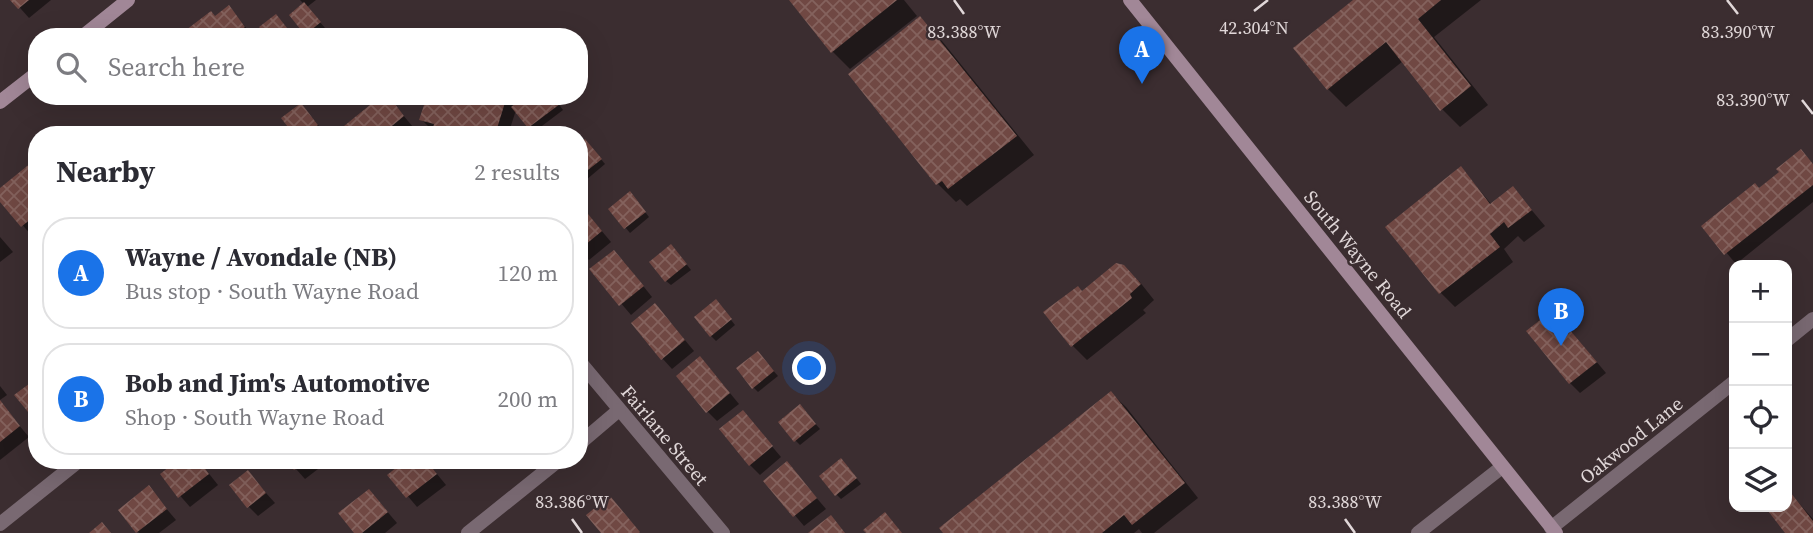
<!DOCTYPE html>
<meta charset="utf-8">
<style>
:root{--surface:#fff;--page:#f2f2f3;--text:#2b2b33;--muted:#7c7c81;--line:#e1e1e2;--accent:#1a73e8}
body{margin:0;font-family:"Source Serif 4",serif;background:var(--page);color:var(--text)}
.controls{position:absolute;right:21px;bottom:21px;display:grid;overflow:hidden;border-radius:14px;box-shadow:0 7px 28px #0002}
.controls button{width:63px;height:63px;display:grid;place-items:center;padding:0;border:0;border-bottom:2px solid var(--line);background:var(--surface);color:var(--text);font:35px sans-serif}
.you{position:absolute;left:810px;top:369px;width:24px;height:24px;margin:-18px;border:5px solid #fff;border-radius:50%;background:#1a73e8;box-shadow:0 0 0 10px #1a73e833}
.badge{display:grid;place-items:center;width:46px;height:46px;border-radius:50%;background:var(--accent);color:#fff;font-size:23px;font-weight:700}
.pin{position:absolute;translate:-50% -58px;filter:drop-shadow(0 2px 4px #0008)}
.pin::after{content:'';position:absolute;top:37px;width:24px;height:21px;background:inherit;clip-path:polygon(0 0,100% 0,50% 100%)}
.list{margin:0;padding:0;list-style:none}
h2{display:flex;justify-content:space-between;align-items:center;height:91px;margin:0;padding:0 28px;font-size:30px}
h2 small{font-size:23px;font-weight:400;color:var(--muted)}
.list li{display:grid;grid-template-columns:46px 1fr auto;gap:21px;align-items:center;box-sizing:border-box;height:112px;margin:0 14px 14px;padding:0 14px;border:2px solid var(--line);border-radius:28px}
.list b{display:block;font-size:26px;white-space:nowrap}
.list p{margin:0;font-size:23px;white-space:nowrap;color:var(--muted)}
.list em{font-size:23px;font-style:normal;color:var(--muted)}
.icon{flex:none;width:38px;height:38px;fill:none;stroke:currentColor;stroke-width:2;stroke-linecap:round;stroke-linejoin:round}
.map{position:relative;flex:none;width:1813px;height:533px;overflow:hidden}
.search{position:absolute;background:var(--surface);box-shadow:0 7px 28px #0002;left:28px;top:28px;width:560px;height:77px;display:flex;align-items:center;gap:18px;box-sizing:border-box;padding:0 24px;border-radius:28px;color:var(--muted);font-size:26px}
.panel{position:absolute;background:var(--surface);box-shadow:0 7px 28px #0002;left:28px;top:126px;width:560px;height:343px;border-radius:28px}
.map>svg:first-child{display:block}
.shadow{fill:#0007}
.building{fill:url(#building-cross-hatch)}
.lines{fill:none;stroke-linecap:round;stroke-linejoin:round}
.street{stroke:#796972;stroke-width:14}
.secondary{stroke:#a18797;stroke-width:14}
.ticks{fill:none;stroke:#e0d7d8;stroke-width:2.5}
.labels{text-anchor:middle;stroke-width:5;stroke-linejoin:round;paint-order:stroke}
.street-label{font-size:19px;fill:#e0d7d8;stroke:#3b2d30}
.ticks-label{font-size:18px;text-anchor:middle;fill:#e0d7d8;stroke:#3b2d30;stroke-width:5;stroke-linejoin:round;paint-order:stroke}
</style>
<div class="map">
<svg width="1813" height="533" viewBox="0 0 1813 533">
<defs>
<pattern id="building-cross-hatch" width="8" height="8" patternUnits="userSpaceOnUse" patternTransform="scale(1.75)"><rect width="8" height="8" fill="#704843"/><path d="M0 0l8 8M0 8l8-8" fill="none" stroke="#84625d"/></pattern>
</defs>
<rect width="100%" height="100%" fill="#3b2d30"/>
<g class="shadow">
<path d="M 13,0 L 51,0 L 29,18 Z"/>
<path d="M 300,0 L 316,0 L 307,7 L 325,28 L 314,37 L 310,37 L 291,15 L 304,4 Z"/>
<path d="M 791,0 L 904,0 L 917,16 L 850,69 L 832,51 Z"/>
<path d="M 1356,0 L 1481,0 L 1434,37 L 1488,105 L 1460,127 L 1442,109 L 1403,61 L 1346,107 L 1328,89 Z"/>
<path d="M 229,8 L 254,37 L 193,37 L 216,18 Z"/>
<path d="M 920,19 L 938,36 L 1034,155 L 967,206 L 960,199 L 956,202 L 938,184 L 850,74 Z"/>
<path d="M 387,96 L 413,127 L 404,135 L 337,135 Z"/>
<path d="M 553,96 L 563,110 L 534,132 L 516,110 L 508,135 L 442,135 L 431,129 L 421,119 L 476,102 L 506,98 L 515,107 Z"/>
<path d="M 311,116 L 326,135 L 296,135 Z"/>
<path d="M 590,146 L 605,164 L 586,180 L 579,173 Z"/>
<path d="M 1801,152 L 1813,164 L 1813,202 L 1736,264 L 1704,226 L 1760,190 Z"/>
<path d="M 37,160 L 37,232 L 32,236 L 0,199 L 0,190 Z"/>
<path d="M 1461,168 L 1492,205 L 1513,188 L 1545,226 L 1524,242 L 1518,236 L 1504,249 L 1513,262 L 1455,307 L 1441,293 Z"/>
<path d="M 634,198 L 649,217 L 630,233 L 610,209 Z"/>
<path d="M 579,204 L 611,242 L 589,260 L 579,250 Z"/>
<path d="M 0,237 L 13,252 L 0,262 Z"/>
<path d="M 676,251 L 691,270 L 671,285 L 666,281 Z"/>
<path d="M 624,262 L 652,297 L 631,315 L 592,269 Z"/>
<path d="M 1139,281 L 1154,300 L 1143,310 L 1146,313 L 1087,360 L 1073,346 L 1083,293 Z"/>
<path d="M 720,306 L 735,325 L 716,341 L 711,336 Z"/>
<path d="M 665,316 L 694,351 L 672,369 L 662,358 Z"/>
<path d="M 1563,322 L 1606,373 L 1580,393 L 1570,383 Z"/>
<path d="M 762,358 L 778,376 L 758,392 L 753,387 Z"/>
<path d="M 710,369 L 739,404 L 717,421 L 707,411 Z"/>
<path d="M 0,386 L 7,395 L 0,400 Z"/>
<path d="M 1111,393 L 1126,407 L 1198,498 L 1154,533 L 1142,533 L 1139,529 L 1134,533 L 945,533 Z"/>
<path d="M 0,403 L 29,437 L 0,460 Z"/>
<path d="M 804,411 L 820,429 L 800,445 L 795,440 Z"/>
<path d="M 743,412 L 781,457 L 760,475 L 750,465 Z"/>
<path d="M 198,460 L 218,485 L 190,507 L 162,475 Z"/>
<path d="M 227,460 L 247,460 L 236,469 Z"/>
<path d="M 288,460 L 318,460 L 322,466 L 305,479 Z"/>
<path d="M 428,463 L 446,485 L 417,507 L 390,475 Z"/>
<path d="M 787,463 L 826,509 L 804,526 L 766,481 Z"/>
<path d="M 846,465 L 861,484 L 841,499 L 837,495 Z"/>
<path d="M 248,473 L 275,503 L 258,516 L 248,506 Z"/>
<path d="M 149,488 L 176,520 L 159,533 L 139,533 L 120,510 Z"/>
<path d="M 1788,491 L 1813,519 L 1813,533 L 1787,533 L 1767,507 L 1787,507 Z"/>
<path d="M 379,502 L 397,523 L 385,533 L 356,533 Z"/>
</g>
<g class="building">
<path d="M 10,0 L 29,0 L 18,9 Z"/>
<path d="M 789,0 L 897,0 L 831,53 Z"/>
<path d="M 1353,0 L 1441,0 L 1418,19 L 1471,86 L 1440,111 L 1386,42 L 1327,90 L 1293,48 Z"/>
<path d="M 304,2 L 321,22 L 305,35 L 289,15 Z"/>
<path d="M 229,5 L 245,27 L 232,37 L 191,37 L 186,30 L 211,11 L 215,16 Z"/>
<path d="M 276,14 L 291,33 L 287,37 L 267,37 L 259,27 Z"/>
<path d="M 920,16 L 1017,136 L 948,189 L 942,181 L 936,185 L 848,74 Z"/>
<path d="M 381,96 L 389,96 L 404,116 L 381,135 L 333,135 Z"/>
<path d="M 427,96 L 464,96 L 475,100 L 476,96 L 507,96 L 495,135 L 454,135 L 433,128 L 434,124 L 419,120 Z"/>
<path d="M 525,96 L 554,96 L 560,104 L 528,128 L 511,107 Z"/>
<path d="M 301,103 L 318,125 L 307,135 L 294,135 L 281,118 Z"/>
<path d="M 585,139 L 602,159 L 579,177 L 579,144 Z"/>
<path d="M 1801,149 L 1813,164 L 1813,185 L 1724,255 L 1701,226 L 1755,183 L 1759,188 L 1779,172 L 1776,169 Z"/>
<path d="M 37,158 L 37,214 L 21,227 L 0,202 L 0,188 Z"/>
<path d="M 1461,166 L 1490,204 L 1513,186 L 1532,210 L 1508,228 L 1504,222 L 1490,234 L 1500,247 L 1439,294 L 1385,227 Z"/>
<path d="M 630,191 L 646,212 L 624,229 L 608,209 Z"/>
<path d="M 579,203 L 602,231 L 579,250 Z"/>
<path d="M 671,244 L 687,264 L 665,282 L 649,262 Z"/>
<path d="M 614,250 L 644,286 L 619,306 L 589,269 Z"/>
<path d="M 1116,263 L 1124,265 L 1141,284 L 1130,294 L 1132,298 L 1071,347 L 1043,312 L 1078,286 L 1082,291 Z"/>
<path d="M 716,299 L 732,319 L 710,337 L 694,317 Z"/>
<path d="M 655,303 L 685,340 L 661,360 L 631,323 Z"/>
<path d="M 1553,310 L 1597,362 L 1569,384 L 1526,331 Z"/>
<path d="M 758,351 L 774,371 L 752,389 L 736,368 Z"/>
<path d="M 700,356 L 730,393 L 706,413 L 676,376 Z"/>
<path d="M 37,378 L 37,415 L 33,418 L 14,395 Z"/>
<path d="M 1111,391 L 1185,483 L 1132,525 L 1124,515 L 1102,533 L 943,533 L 939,528 Z"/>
<path d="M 0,400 L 20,426 L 0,442 Z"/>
<path d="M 800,404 L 816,424 L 794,442 L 778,422 Z"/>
<path d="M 743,410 L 773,446 L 749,466 L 719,429 Z"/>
<path d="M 841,458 L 857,478 L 835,496 L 819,476 Z"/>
<path d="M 178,460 L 199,460 L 209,474 L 178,498 L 160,474 Z"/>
<path d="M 286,460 L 306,460 L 294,470 Z"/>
<path d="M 406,460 L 426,460 L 437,474 L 406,498 L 387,475 Z"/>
<path d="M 787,461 L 817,498 L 793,517 L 763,481 Z"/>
<path d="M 248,470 L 266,493 L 247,508 L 229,485 Z"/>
<path d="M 149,485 L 167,509 L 136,533 L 118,510 Z"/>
<path d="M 1787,488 L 1813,521 L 1813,533 L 1785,533 L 1765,507 L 1787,507 Z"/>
<path d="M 369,489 L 388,512 L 362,533 L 354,533 L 338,513 Z"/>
<path d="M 610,496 L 640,532 L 639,533 L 601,533 L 586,515 Z"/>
<path d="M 885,512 L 902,533 L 866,533 L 863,530 Z"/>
<path d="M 831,515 L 845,533 L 808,533 Z"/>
<path d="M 102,522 L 111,533 L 89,533 Z"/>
</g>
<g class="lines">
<g class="street">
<path d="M 1787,340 L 1813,319"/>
<path d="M 579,361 L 723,533"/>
<path d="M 579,444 L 619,410"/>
<path d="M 0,524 L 80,460"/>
<path d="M 1551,528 L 1734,382"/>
<path d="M 468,533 L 559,460"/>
<path d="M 1418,533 L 1502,467"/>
</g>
<g class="secondary">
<path d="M 1130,0 L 1556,533"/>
<path d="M 82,37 L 128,0"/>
<path d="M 0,102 L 37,73"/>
</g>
</g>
<path class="ticks" d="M 954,0 L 964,14M 1727,0 L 1738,14M 1254,11 L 1268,0M 1802,100 L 1813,114M 572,519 L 582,533M 1345,519 L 1355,533"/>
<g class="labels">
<g class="street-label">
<text transform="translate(1358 254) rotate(51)" y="7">South Wayne Road</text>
<text transform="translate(665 435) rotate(50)" y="7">Fairlane Street</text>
<text transform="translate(1631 440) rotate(-39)" y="7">Oakwood Lane</text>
</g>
</g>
<g class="ticks-label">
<text x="1254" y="34">42.304°N</text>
<text x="964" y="38">83.388°W</text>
<text x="1738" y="38">83.390°W</text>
<text x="1753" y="106">83.390°W</text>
<text x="572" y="508">83.386°W</text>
<text x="1345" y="508">83.388°W</text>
</g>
</svg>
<div class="controls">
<button>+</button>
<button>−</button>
<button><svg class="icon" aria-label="locate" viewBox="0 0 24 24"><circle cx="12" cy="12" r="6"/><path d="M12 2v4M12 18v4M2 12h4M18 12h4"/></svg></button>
<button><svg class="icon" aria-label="layers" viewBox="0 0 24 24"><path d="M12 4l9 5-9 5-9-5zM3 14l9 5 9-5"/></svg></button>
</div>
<div class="you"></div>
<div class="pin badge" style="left:1142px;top:84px">A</div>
<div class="pin badge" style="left:1561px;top:346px">B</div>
<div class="search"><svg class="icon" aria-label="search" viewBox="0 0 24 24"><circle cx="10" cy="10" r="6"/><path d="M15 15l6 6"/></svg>Search here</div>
<section class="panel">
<h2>Nearby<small>2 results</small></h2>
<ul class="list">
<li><span class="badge">A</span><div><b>Wayne / Avondale (NB)</b><p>Bus stop · South Wayne Road</p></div><em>120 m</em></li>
<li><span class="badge">B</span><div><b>Bob and Jim's Automotive</b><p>Shop · South Wayne Road</p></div><em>200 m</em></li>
</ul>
</section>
</div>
